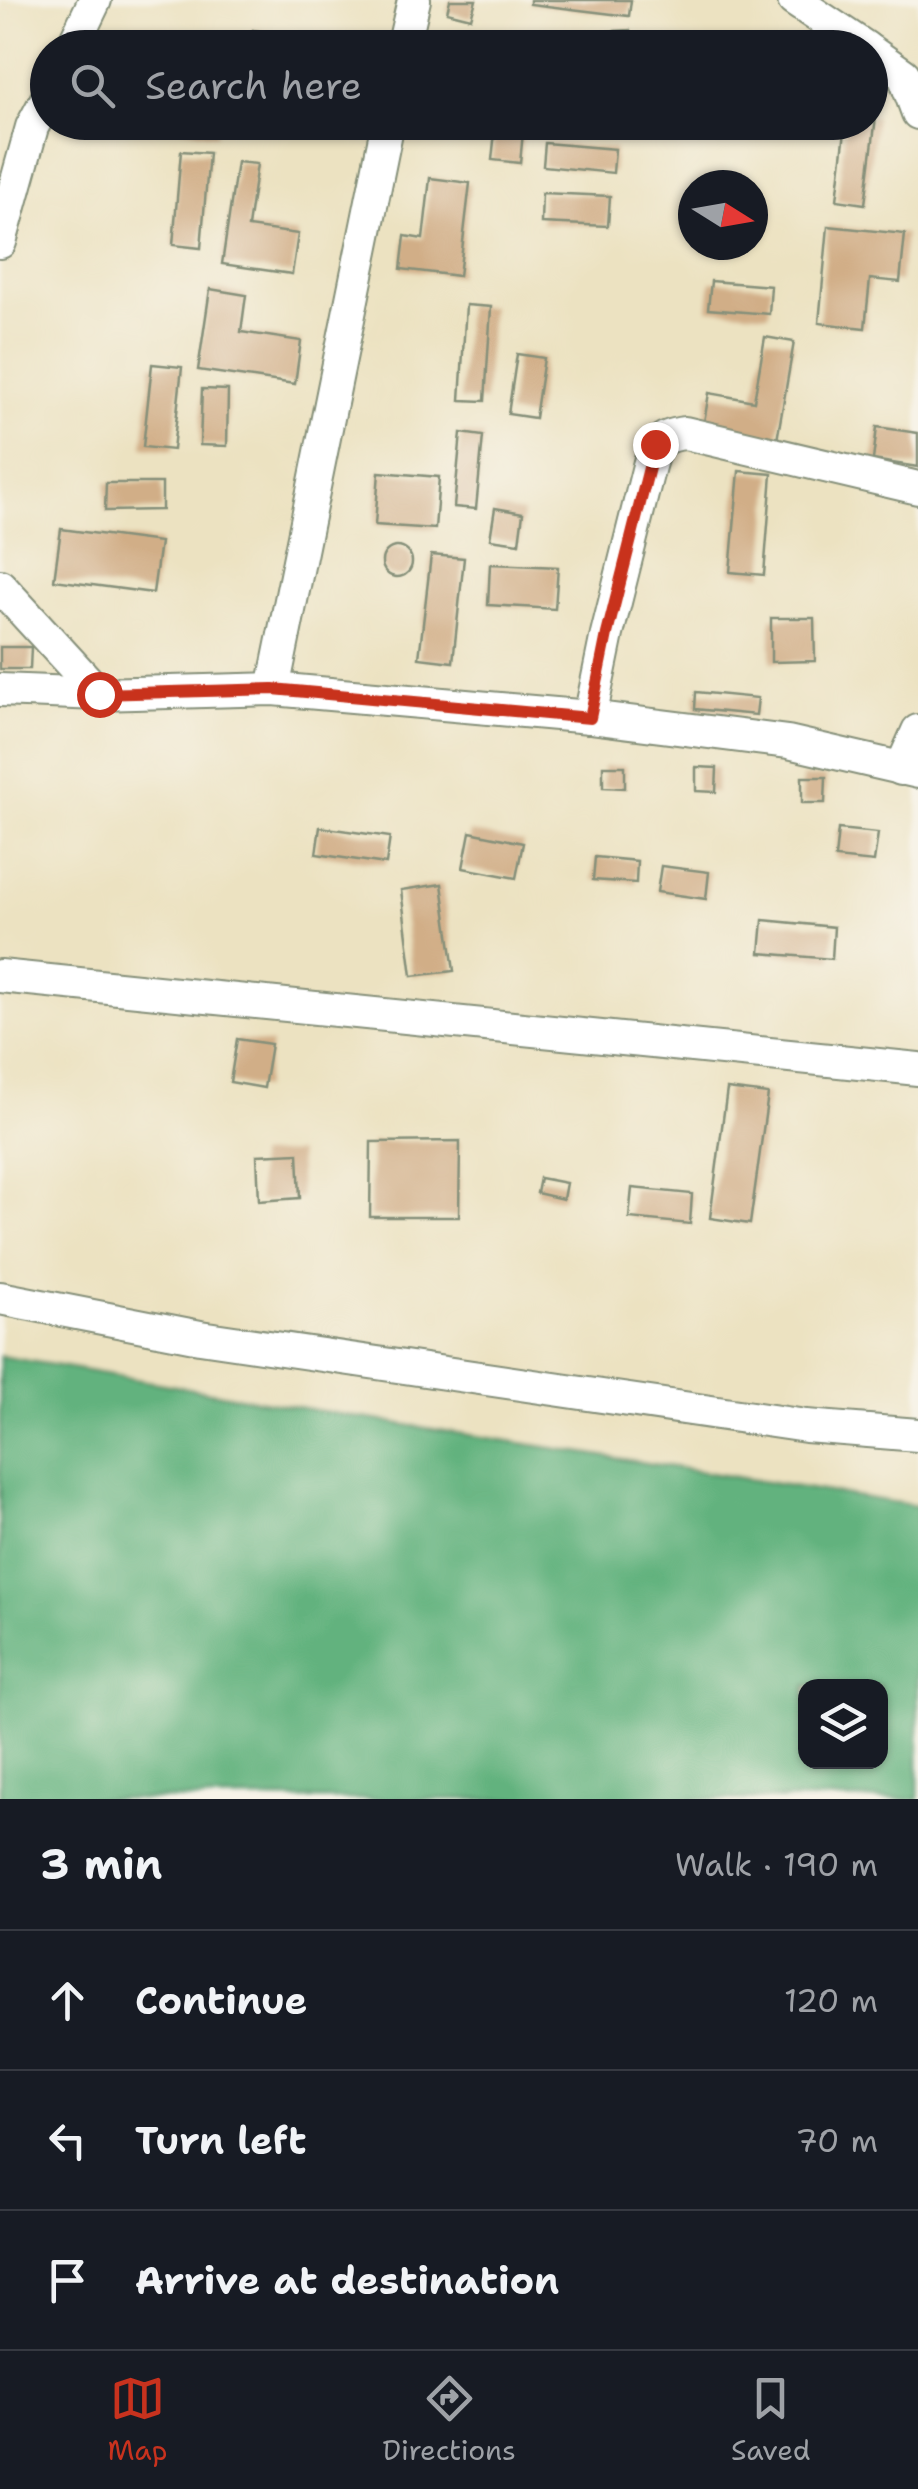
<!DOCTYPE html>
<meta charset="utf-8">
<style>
:root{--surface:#171b24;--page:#20242c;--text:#f1f3f6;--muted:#9ea1a6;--line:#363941;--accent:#c8321e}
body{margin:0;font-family:"Shantell Sans",sans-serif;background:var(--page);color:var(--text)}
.controls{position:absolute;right:30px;bottom:30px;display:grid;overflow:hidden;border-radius:20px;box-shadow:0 2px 8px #0004}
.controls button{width:90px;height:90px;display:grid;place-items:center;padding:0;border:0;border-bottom:2px solid var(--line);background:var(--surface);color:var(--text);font:50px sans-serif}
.compass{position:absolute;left:678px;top:170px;width:90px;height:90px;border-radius:50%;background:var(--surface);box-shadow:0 2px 8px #0004;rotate:101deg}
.stop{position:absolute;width:30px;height:30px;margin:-22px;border:8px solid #c8321e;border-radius:50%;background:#fff}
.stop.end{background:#c8321e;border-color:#fff;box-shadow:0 2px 10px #0008}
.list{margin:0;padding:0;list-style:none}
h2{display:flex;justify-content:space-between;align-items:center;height:130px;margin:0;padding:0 40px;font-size:42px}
h2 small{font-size:32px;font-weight:400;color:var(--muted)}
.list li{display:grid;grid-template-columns:65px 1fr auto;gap:30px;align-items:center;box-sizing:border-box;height:140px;padding:0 40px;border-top:2px solid var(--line)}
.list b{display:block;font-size:38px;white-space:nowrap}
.list em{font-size:32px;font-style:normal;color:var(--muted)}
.icon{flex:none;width:55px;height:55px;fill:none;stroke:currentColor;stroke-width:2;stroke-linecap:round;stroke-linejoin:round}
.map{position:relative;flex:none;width:918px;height:1799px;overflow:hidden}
.search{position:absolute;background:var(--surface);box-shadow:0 2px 8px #0004;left:30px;right:30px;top:30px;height:110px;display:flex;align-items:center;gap:25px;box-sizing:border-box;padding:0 35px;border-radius:55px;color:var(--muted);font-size:38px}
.sheet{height:550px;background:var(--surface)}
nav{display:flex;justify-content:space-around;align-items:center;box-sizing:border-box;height:140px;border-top:2px solid var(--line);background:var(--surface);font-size:28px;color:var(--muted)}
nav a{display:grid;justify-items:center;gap:5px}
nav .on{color:var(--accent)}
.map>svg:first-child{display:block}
.forest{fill:#62b27e;stroke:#407859;stroke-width:2.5;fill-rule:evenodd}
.building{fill:#d1ae87}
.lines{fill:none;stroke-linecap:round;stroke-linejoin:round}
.minor-casing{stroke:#86907a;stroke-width:36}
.minor{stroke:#fff;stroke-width:32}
.route{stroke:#c8321e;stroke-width:12}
</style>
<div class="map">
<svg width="918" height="1799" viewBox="0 0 918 1799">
<rect width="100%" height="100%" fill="#f7f3e8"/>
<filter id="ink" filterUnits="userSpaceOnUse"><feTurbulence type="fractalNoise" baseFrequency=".01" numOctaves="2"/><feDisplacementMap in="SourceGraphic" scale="20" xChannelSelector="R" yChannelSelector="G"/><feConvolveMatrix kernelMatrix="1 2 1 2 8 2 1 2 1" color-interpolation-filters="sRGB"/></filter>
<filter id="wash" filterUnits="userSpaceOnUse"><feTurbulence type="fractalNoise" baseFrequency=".0048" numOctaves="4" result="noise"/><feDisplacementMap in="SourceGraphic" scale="40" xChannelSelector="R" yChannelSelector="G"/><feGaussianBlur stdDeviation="2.25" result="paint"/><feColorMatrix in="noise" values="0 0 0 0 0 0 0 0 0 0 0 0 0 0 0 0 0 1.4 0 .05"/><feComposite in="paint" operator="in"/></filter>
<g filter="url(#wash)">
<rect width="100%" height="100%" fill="#ece2c1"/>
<path class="forest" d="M 0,1356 L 350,1416 L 918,1506 L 918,1799 L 0,1799 ZM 806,1686 L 880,1686 L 880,1762 L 806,1762 Z"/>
<g id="blocks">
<g class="building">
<path d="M 450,0 L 476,0 L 471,18 L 447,12 Z"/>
<path d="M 530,0 L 631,0 L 629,16 L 530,4 Z"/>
<path d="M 253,30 L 284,35 L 282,48 L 250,48 Z"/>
<path d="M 630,30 L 631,48 L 556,48 L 555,34 Z"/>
<path d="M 462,32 L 534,40 L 533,48 L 461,48 Z"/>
<path d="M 870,117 L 876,117 L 865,204 L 837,200 L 846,122 L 870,122 Z"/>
<path d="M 151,122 L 218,122 L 216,135 Z"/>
<path d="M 232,122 L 269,122 L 268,131 Z"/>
<path d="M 496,122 L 524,122 L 520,163 L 492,160 Z"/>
<path d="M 545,143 L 615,149 L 613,173 L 543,166 Z"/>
<path d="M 181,151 L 209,153 L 201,248 L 173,245 Z"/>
<path d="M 237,162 L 257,164 L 248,227 L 298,234 L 292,274 L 222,264 Z"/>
<path d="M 430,178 L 470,183 L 459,276 L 401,269 L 405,236 L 423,239 Z"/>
<path d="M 542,193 L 610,196 L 608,226 L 541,223 Z"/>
<path d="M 828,226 L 905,234 L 900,282 L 870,279 L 865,328 L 819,323 Z"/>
<path d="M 711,281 L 771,286 L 769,314 L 708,309 Z"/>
<path d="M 210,289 L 246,295 L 241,332 L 301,341 L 295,384 L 198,370 Z"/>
<path d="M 466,305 L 491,307 L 485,401 L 460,400 Z"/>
<path d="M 765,337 L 794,342 L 776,446 L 702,434 L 709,393 L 754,401 Z"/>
<path d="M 517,354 L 544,358 L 535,418 L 508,414 Z"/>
<path d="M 152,364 L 182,367 L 173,450 L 143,447 Z"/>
<path d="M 202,389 L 228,390 L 227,446 L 200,445 Z"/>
<path d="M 877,427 L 918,433 L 918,467 L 873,460 Z"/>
<path d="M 461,433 L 483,436 L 476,509 L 454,507 Z"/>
<path d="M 739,471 L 772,474 L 764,575 L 730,572 Z"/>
<path d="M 379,472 L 439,477 L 435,529 L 375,525 Z"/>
<path d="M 106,483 L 162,483 L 162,510 L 105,511 Z"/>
<path d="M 495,508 L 523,513 L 519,543 L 490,539 Z"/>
<path d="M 61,529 L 160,542 L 153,593 L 54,580 Z"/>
<circle cx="397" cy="562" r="15"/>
<path d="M 431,555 L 464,558 L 453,662 L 419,658 Z"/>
<path d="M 490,564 L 558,567 L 555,609 L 488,605 Z"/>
<path d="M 771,618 L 814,618 L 815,661 L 771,662 Z"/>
<path d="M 0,647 L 31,647 L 30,669 L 0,669 Z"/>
<path d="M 696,692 L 758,698 L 756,715 L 695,709 Z"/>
<path d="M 603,766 L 625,766 L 625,788 L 603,787 Z"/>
<path d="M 696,767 L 717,768 L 716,792 L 696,791 Z"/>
<path d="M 802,777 L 826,777 L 825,803 L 802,803 Z"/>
<path d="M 320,827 L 390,837 L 386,864 L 316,854 Z"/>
<path d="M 838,829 L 878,833 L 874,862 L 835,858 Z"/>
<path d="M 470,832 L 523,843 L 516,878 L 463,868 Z"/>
<path d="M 595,857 L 637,861 L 636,883 L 593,880 Z"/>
<path d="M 661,866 L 709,872 L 706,899 L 657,892 Z"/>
<path d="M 442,884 L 454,971 L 412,976 L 401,890 Z"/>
<path d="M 763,920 L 834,927 L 832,959 L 760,953 Z"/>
<path d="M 237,1039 L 271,1044 L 264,1088 L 230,1082 Z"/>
<path d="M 727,1089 L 768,1094 L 750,1224 L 710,1218 Z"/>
<path d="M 460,1141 L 459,1217 L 370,1217 L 371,1142 Z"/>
<path d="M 298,1153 L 300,1198 L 259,1201 L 257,1155 Z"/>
<path d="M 540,1178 L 566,1183 L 563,1199 L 537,1193 Z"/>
<path d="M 632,1188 L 692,1194 L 690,1224 L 629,1218 Z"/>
</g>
</g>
</g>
<g filter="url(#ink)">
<use href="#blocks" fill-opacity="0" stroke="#86907a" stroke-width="2.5"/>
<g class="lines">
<g class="minor-casing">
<g id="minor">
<path d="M 794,0 L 866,48"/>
<path d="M 72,48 L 95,0"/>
<path d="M 403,48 L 414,0"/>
<path d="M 870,51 L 904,75 L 918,113"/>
<path d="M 0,242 L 32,127 L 48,97"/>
<path d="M 0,586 L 99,694"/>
<path d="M 273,689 L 388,122"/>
<path d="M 0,690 L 99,694 L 273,689 L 590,717 L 788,742 L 918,772"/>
<path d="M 590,717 L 607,634 L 649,466 C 655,443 660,436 685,433 L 918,488"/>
<path d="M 901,769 L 918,731"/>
<path d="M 0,976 L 918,1069"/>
<path d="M 0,1298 L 200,1337 L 806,1426 L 918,1435"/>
</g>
</g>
<use href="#minor" class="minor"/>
</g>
</g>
<g class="lines" filter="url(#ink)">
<path class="route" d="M 99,694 L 273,689 L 590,718 L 607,634 L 655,444"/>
</g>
</svg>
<div class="controls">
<button><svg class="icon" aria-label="layers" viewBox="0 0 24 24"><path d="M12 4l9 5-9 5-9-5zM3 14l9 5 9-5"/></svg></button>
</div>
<svg class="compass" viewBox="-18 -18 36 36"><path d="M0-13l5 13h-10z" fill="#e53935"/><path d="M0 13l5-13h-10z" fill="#9ea1a6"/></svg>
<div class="stop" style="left:99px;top:694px"></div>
<div class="stop end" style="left:655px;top:444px"></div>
<div class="search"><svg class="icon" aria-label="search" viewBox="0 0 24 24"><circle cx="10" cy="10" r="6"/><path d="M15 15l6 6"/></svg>Search here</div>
</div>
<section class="sheet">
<h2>3 min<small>Walk · 190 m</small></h2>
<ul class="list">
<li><svg class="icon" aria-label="ahead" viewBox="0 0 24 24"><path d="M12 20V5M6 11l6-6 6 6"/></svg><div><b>Continue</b></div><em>120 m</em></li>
<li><svg class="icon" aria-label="left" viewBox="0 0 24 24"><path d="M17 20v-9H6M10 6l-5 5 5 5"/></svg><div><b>Turn left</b></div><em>70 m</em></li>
<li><svg class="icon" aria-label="arrive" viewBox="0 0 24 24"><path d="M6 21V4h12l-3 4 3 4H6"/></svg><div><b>Arrive at destination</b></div></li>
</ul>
</section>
<nav>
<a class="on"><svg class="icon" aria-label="map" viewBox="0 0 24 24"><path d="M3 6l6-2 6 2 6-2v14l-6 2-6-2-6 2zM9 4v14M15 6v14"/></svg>Map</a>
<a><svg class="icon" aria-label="directions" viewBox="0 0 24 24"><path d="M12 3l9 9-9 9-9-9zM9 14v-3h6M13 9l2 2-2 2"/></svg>Directions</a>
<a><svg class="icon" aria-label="saved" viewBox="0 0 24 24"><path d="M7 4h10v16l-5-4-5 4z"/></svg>Saved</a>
</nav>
